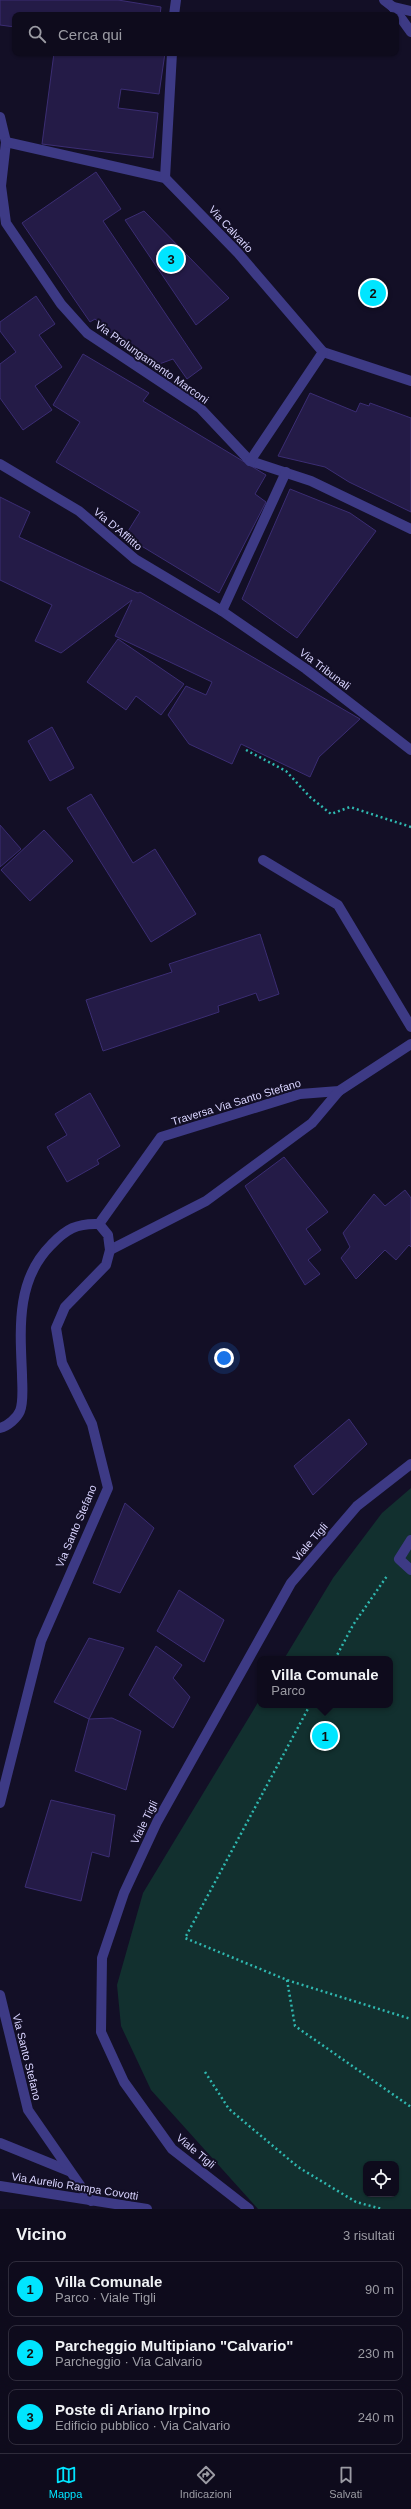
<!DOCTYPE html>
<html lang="it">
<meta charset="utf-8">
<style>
:root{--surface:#0e0b1c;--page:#1c1929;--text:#f1f3f6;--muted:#9b9ba3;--line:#2e2b3b;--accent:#00e5ff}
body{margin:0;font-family:Helvetica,sans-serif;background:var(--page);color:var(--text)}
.controls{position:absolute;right:12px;bottom:12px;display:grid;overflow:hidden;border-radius:8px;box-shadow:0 1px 3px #0004}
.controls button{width:36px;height:36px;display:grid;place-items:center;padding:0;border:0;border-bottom:1px solid var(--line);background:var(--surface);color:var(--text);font:20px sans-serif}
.you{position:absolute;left:224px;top:1358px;width:14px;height:14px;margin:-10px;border:3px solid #fff;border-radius:50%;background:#1a73e8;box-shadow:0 0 0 6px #1a73e833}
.badge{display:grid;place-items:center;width:26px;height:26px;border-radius:50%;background:var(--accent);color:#111;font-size:13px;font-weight:700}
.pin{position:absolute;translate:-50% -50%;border:2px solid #fff;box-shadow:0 1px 4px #0006}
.popup{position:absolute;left:257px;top:1656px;width:136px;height:52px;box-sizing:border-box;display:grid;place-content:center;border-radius:8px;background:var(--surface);filter:drop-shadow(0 1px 3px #0005);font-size:13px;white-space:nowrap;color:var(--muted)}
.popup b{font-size:15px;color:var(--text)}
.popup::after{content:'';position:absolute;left:50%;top:100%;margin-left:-8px;border:8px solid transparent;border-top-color:var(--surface)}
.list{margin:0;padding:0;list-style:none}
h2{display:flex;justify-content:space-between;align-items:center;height:52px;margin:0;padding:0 16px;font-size:17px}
h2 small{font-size:13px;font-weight:400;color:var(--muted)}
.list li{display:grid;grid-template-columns:26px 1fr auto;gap:12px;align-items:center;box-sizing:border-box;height:56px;margin:0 8px 8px;padding:0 8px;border:1px solid var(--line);border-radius:8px}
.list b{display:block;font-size:15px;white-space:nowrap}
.list p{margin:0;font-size:13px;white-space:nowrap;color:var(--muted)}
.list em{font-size:13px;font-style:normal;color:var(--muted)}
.icon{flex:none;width:22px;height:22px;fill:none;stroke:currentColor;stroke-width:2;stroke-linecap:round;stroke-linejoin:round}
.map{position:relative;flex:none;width:411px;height:2209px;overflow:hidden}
.search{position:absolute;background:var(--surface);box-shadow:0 1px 3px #0004;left:12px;right:12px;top:12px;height:44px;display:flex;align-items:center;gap:10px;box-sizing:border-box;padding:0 14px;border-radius:8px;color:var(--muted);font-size:15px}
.sheet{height:244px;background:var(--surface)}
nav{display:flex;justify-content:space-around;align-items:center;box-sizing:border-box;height:56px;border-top:1px solid var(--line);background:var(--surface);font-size:11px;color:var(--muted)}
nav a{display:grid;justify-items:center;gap:2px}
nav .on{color:var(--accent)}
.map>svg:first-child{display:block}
.green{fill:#12302f;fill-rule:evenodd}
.building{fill:#241b47;stroke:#3b2d73}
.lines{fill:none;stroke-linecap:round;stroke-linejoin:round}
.path{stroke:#2fb8b0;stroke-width:2.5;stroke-dasharray:2 3;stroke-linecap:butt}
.service{stroke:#3d3a85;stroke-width:10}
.pedestrian{stroke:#3d3a85;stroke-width:10}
.minor{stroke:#3d3a85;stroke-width:10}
.labels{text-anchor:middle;stroke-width:4;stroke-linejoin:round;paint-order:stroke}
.street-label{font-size:11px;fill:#d9d4ff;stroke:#130f26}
</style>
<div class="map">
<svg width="411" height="2209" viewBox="0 0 411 2209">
<rect width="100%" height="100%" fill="#130f26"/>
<path class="green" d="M 411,1488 L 411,2209 L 258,2209 L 151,2090 L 121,2026 L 117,1985 L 143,1893 L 260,1699 L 260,1705 L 390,1705 L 390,1659 L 284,1659 L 333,1578 L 382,1513 ZM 366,2164 L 396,2164 L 396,2194 L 366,2194 Z"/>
<g class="building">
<path d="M 0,0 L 118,0 L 161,7 L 160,15 L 15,15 L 15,27 L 0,25 Z"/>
<path d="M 54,53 L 165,53 L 159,94 L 121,89 L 118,108 L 158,113 L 153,158 L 42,144 Z"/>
<path d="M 96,172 L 121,209 L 103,221 L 202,368 L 187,379 L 173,359 L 151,367 L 95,319 L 90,322 L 22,223 Z"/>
<path d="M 144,211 L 229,298 L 196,325 L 125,220 Z"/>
<path d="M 36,296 L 55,324 L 39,335 L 62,367 L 35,386 L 52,410 L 23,430 L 0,398 L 0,364 L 16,352 L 0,331 L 0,322 Z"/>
<path d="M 83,354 L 149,393 L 143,401 L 266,475 L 255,494 L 266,502 L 219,593 L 125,536 L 140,512 L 56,462 L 80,422 L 53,405 Z"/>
<path d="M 310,393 L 356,412 L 360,403 L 369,406 L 370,403 L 411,418 L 411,512 L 349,482 L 325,467 L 278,456 Z"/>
<path d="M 290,489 L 350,513 L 376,531 L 297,638 L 242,599 Z"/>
<path d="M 0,497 L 30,512 L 19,537 L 138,593 L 140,592 L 360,719 L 319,757 L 310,777 L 241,744 L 232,764 L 189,744 L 168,715 L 186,686 L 206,695 L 212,682 L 115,636 L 132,600 L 61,653 L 35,641 L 52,605 L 0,580 Z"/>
<path d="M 118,639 L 184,684 L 161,715 L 136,696 L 126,710 L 87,682 Z"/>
<path d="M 52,727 L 74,768 L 50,781 L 28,741 Z"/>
<path d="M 91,794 L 133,863 L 155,849 L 196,914 L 151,942 L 67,808 Z"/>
<path d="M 0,825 L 21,849 L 0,867 Z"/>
<path d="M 44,830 L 73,861 L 30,901 L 1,870 Z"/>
<path d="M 260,934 L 279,994 L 259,1001 L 256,993 L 218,1006 L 219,1012 L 103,1051 L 86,1000 L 172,972 L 169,964 Z"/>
<path d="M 90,1093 L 120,1146 L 97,1160 L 99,1164 L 67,1182 L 47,1147 L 67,1135 L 55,1114 Z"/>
<path d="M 284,1157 L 328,1212 L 306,1229 L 321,1250 L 308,1260 L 320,1274 L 305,1285 L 245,1186 Z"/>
<path d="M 405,1190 L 411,1198 L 411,1247 L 409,1245 L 396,1260 L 385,1250 L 356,1279 L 341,1258 L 350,1247 L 343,1233 L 374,1194 L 385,1206 Z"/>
<path d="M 349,1419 L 367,1444 L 313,1495 L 294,1466 Z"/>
<path d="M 125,1503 L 154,1528 L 120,1593 L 93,1583 Z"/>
<path d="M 179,1590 L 224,1620 L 204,1662 L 157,1631 Z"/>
<path d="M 89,1638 L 124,1648 L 89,1719 L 54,1702 Z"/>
<path d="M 156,1646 L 182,1665 L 173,1678 L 190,1697 L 173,1728 L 129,1695 Z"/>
<path d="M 112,1718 L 141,1731 L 126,1790 L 75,1771 L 89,1719 Z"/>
<path d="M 51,1800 L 115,1815 L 109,1857 L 92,1852 L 81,1901 L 25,1887 Z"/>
</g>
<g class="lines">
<g class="path">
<path d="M 246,750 L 286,771 L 310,797 L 331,814 L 350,807 L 411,827"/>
<path d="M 335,1659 L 353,1625 L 387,1576"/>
<path d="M 310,1705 L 185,1938 L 287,1980 L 411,2019"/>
<path d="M 287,1980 L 295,2026 L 411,2107"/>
<path d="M 205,2072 L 229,2109 L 298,2167 L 356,2202 L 382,2209"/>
</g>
<path class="service" d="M 0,2143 L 69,2171"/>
<path class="pedestrian" d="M 411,1540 L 399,1559 L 411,1570"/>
<g class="minor">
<path d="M 384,0 L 393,7 L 411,11"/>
<path d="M 393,7 L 411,32"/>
<path d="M 174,15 L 176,0"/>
<path d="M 0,117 L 6,142 L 1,186 L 6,223 L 61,304 L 87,333 L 200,408 L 250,461 L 311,481 L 411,529"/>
<path d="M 6,142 L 165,178 L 238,253 L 323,352 L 411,381"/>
<path d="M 165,178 L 172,53"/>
<path d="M 250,461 L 323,352"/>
<path d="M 0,464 L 79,511 L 135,559 L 222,611 L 306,669 L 411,750"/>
<path d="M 222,611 L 286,472"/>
<path d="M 263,860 L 338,905 L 411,1027"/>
<path d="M 99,1224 L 161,1137 L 300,1094 L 339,1091 L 411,1044"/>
<path d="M 110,1250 L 206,1201 L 312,1123 L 339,1091"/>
<path d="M 0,1428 C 8,1426 17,1418 20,1411 C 24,1401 22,1385 22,1374 C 20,1328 16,1280 51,1245 C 66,1229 77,1223 99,1224 L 108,1235 L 110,1250 L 106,1265 L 65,1307 L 56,1328 L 62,1363 L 92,1424 L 108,1488 L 41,1641 L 0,1803"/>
<path d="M 0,1995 L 28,2110 L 91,2201"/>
<path d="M 0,2186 L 147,2209"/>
<path d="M 249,2209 L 172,2149 L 124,2082 L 101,2032 L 102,1958 L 124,1893 L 157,1822 L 291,1583 L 357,1506 L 411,1464"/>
</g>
</g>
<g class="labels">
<g class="street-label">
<text transform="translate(231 229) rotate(47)" y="4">Via Calvario</text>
<text transform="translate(152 362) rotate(35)" y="4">Via Prolungamento Marconi</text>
<text transform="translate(118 529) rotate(40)" y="4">Via D'Afflitto</text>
<text transform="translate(325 669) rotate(37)" y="4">Via Tribunali</text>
<text transform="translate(236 1102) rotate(-17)" y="4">Traversa Via Santo Stefano</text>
<text transform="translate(76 1526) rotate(-67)" y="4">Via Santo Stefano</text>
<text transform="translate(310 1542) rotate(-49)" y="4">Viale Tigli</text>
<text transform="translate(144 1822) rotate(-64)" y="4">Viale Tigli</text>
<text transform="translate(27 2057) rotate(76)" y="4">Via Santo Stefano</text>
<text transform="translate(196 2151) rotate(40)" y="4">Viale Tigli</text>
<text transform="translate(75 2186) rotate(9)" y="4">Via Aurelio Rampa Covotti</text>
</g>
</g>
</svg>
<div class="controls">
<button><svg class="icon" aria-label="locate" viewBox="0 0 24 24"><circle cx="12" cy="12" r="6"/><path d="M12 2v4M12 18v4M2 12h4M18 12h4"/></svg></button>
</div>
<div class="you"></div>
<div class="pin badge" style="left:325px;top:1736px">1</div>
<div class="popup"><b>Villa Comunale</b>Parco</div>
<div class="pin badge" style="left:373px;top:293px">2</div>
<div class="pin badge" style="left:171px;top:259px">3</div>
<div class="search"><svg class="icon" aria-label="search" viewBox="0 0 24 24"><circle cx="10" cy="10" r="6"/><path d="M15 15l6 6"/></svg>Cerca qui</div>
</div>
<section class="sheet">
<h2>Vicino<small>3 risultati</small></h2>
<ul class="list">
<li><span class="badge">1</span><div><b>Villa Comunale</b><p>Parco · Viale Tigli</p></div><em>90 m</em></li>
<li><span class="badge">2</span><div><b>Parcheggio Multipiano &quot;Calvario&quot;</b><p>Parcheggio · Via Calvario</p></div><em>230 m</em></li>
<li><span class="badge">3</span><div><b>Poste di Ariano Irpino</b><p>Edificio pubblico · Via Calvario</p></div><em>240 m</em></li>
</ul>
</section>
<nav>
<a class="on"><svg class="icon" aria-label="map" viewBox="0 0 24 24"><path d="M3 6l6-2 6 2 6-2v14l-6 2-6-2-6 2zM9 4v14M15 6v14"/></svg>Mappa</a>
<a><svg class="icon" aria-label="directions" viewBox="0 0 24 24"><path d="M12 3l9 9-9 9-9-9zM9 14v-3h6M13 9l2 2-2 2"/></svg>Indicazioni</a>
<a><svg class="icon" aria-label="saved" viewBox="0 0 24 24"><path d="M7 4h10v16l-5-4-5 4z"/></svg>Salvati</a>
</nav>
